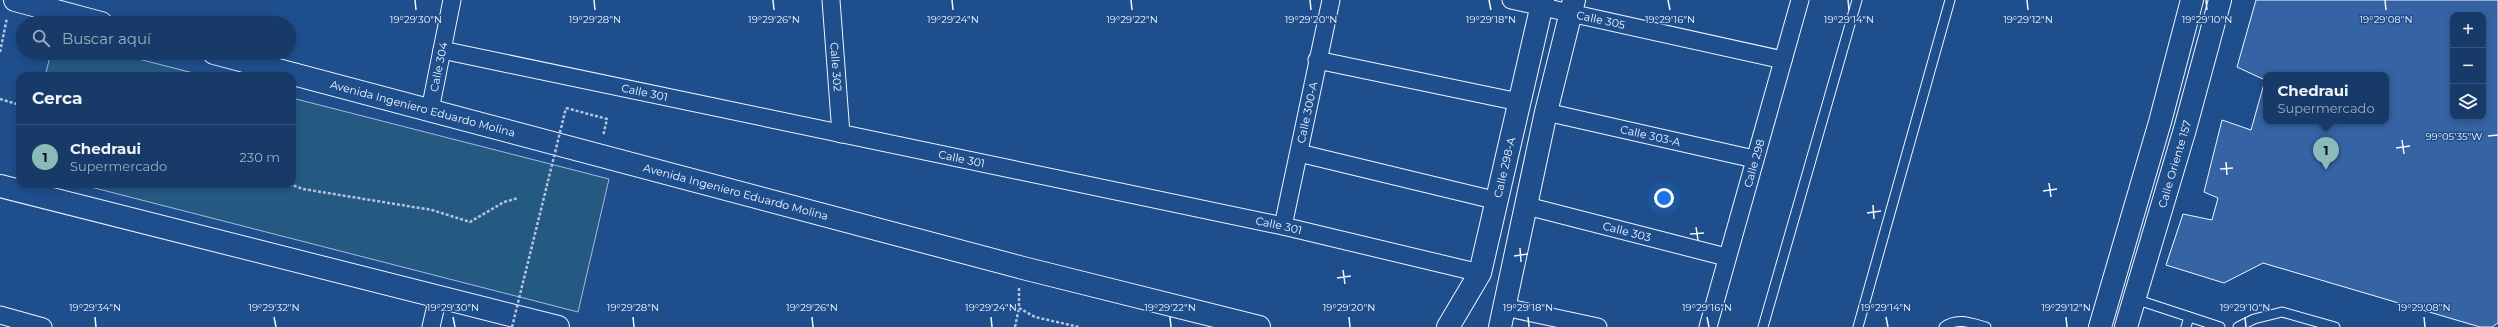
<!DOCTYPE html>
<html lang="es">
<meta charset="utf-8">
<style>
:root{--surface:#173a69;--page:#244571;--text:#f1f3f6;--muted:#9eadc0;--line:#36547d;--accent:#8bbbb9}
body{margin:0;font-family:Montserrat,sans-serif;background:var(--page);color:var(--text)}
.controls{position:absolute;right:12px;top:12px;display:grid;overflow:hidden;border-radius:8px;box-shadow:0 2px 6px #0003}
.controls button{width:36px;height:36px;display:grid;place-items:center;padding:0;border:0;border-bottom:1px solid var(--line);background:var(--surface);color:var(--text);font:20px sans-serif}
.you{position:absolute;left:1664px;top:198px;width:14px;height:14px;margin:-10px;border:3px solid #fff;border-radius:50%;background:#1a73e8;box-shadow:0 0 0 6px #1a73e833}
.badge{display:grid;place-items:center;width:26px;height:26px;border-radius:50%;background:var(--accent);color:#111;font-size:13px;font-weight:700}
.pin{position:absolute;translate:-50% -33px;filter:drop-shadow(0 1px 2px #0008)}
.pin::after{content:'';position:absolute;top:21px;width:14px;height:12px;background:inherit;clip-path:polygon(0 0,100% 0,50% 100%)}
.popup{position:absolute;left:2263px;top:72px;width:126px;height:52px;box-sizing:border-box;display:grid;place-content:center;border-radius:8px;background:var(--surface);filter:drop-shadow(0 1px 3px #0005);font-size:13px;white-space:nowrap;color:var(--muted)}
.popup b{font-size:15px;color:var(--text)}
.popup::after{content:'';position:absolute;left:50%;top:100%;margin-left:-8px;border:8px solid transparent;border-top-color:var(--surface)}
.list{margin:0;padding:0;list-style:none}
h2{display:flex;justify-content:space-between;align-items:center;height:52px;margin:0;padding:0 16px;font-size:17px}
h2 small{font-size:13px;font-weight:400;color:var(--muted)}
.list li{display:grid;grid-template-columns:26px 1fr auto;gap:12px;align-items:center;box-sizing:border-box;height:64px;padding:0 16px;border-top:1px solid var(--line)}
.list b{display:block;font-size:15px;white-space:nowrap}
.list p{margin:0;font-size:13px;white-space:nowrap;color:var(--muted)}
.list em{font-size:13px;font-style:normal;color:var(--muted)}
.icon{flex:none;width:22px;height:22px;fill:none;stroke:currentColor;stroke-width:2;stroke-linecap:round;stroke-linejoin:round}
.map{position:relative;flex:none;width:2498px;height:327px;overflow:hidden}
.search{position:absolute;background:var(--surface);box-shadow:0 2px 6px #0003;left:16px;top:16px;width:280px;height:44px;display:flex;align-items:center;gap:10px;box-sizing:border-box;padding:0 14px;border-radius:22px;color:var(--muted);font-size:15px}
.panel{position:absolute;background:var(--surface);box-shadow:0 2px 6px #0003;left:16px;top:72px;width:280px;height:116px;border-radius:12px}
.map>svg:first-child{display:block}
.green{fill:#245a82;stroke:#a8bbd7}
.building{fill:#3563a3;stroke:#f2f6ff;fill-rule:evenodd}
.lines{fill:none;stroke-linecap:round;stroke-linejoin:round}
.lane-casing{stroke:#f2f6ff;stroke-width:11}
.street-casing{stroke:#f2f6ff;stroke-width:19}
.secondary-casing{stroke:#f2f6ff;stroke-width:24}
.primary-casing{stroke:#f2f6ff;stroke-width:24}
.path{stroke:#b3c4dc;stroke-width:2.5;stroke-dasharray:3 2;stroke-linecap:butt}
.lane{stroke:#1f4e8c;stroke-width:9}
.street{stroke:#1f4e8c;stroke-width:17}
.secondary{stroke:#1f4e8c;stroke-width:22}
.primary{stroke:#1f4e8c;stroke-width:22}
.path-bridge{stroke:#b3c4dc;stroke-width:2.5;stroke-dasharray:3 2;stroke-linecap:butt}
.ticks{fill:none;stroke:#f2f6ff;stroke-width:1.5}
.labels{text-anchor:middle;stroke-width:3;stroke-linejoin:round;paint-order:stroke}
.street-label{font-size:11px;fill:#f2f6ff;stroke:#1f4e8c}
.ticks-label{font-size:10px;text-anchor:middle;fill:#f2f6ff;stroke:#1f4e8c;stroke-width:3;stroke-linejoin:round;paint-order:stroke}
</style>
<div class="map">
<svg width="2498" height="327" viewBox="0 0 2498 327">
<rect width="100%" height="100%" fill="#1f4e8c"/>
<g class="green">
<path d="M 51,53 L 115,53 L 205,76 L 45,76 Z"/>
<path d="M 292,98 L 609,179 L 578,312 L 79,184 L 292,184 Z"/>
</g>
<path class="building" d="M 2256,0 L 2498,0 L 2498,323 L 2492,327 L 2480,327 L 2263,263 L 2224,283 L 2166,265 L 2183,214 L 2212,220 L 2218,198 L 2204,192 L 2222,120 L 2251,130 L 2265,80 L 2237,67 ZM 2453,15 L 2483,15 L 2483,117 L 2453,117 ZM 2266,75 L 2386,75 L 2386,121 L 2266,121 Z"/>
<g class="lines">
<g class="lane-casing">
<g id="lane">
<path d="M 2135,299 L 2220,327"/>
<path d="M 1763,327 L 1857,0"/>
<path d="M 1858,327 L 1950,0"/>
<path d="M 1944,327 C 1957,317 1971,323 1986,327"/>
<path d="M 2186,327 L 2189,317"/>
<path d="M 2238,327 L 2254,319 L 2282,312 L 2335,327"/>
</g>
</g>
<g class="street-casing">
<g id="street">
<path id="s1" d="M 831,0 L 841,134"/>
<path id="s2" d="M 1511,0 L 1783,60"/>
<path id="s3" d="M 442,50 L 1283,226 L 1480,273"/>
<path d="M 1317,60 L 1519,102"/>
<path id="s4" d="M 430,110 L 452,0"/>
<path id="s5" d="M 1546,112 L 1754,159"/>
<path d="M 1299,153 L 1498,201"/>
<path id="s6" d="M 1527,206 L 1726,257"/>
<path id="s7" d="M 1283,226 L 1331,0"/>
<path d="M 1504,307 L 1598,327"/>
<path d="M 0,315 L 43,327"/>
<path d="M 431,327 L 438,297"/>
<path id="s8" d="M 1708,327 L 1800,0"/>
</g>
</g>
<g class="secondary-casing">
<g id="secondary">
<path id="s9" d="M 1448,327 L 1480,273 L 1543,0"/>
<path d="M 1500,327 L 1546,112 L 1574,0"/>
<path d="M 2100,327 L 2160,122 L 2192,0"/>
<path id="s10" d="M 2126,327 L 2185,129 L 2220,0"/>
</g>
</g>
<g class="primary-casing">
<g id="primary">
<path d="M 15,0 L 101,23"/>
<path id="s11" d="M 214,53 L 1023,268 L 1259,327"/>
<path d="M 0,186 L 558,327"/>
</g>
</g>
<g class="path">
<path d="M 0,52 L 7,18"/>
<path d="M 0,99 L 20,105"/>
<path d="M 566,108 L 607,119 L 603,136"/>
<path d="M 289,184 L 303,189 L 432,210 L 470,222 L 504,202 L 518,198"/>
<path d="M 1019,288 L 1019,308 L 1035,317 L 1079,327"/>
<path d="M 1015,327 L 1019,308"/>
</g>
<use href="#lane" class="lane"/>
<use href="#street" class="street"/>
<use href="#secondary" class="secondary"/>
<use href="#primary" class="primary"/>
<path class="path-bridge" d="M 512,327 L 566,108"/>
</g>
<path class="ticks" d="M 415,0 L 416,10M 594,0 L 595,10M 773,0 L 774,10M 952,0 L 953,10M 1131,0 L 1132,10M 1310,0 L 1311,10M 1489,0 L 1491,10M 1668,0 L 1670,10M 1848,0 L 1849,10M 2027,0 L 2028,10M 2206,0 L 2207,10M 2385,0 L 2386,10M 2488,136 L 2498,135M 2402,140 L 2404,154M 2396,148 L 2410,146M 2226,162 L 2227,175M 2220,169 L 2233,168M 2049,183 L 2051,197M 2043,191 L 2057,189M 1873,205 L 1874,219M 1867,213 L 1881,211M 1696,227 L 1698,240M 1690,234 L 1704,233M 1520,248 L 1521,262M 1514,256 L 1528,254M 1343,270 L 1345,284M 1337,278 L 1351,276M 95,317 L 96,327M 274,317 L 276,327M 453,317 L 455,327M 633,317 L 634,327M 812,317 L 813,327M 991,317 L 992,327M 1170,317 L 1171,327M 1349,317 L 1350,327M 1528,317 L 1529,327M 1707,317 L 1709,327M 1886,317 L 1888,327M 2066,317 L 2067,327M 2245,317 L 2246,327M 2424,317 L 2425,327"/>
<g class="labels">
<g class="street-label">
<text dy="4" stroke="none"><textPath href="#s2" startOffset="92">Calle 305</textPath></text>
<text dy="4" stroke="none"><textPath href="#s4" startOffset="44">Calle 304</textPath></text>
<text dy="4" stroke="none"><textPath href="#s1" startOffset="67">Calle 302</textPath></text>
<text dy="4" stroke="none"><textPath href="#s3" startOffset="207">Calle 301</textPath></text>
<text dy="4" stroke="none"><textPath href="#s11" startOffset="216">Avenida Ingeniero Eduardo Molina</textPath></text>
<text dy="4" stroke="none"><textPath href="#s7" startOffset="116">Calle 300-A</textPath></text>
<text dy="4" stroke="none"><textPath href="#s5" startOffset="107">Calle 303-A</textPath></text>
<text dy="4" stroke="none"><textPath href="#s3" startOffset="531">Calle 301</textPath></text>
<text dy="4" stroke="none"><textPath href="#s8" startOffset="170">Calle 298</textPath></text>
<text dy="4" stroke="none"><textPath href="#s10" startOffset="170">Calle Oriente 157</textPath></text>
<text dy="4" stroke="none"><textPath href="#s9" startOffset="171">Calle 298-A</textPath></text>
<text dy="4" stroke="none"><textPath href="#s11" startOffset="540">Avenida Ingeniero Eduardo Molina</textPath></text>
<text dy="4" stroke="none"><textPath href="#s3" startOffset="855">Calle 301</textPath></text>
<text dy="4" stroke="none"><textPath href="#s6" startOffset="103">Calle 303</textPath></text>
</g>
</g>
<g class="ticks-label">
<text x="416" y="23">19°29'30"N</text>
<text x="595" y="23">19°29'28"N</text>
<text x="774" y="23">19°29'26"N</text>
<text x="953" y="23">19°29'24"N</text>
<text x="1132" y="23">19°29'22"N</text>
<text x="1311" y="23">19°29'20"N</text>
<text x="1491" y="23">19°29'18"N</text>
<text x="1670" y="23">19°29'16"N</text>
<text x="1849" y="23">19°29'14"N</text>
<text x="2028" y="23">19°29'12"N</text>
<text x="2207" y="23">19°29'10"N</text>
<text x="2386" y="23">19°29'08"N</text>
<text x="2454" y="140">99°05'35"W</text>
<text x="95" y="311">19°29'34"N</text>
<text x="274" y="311">19°29'32"N</text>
<text x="453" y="311">19°29'30"N</text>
<text x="633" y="311">19°29'28"N</text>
<text x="812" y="311">19°29'26"N</text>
<text x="991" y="311">19°29'24"N</text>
<text x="1170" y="311">19°29'22"N</text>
<text x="1349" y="311">19°29'20"N</text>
<text x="1528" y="311">19°29'18"N</text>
<text x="1707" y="311">19°29'16"N</text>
<text x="1886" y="311">19°29'14"N</text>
<text x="2066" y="311">19°29'12"N</text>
<text x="2245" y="311">19°29'10"N</text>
<text x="2424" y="311">19°29'08"N</text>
</g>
</svg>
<div class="controls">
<button>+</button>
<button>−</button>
<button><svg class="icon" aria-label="layers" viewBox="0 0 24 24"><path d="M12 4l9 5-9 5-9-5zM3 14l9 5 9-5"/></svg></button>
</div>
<div class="you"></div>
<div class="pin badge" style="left:2326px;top:170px">1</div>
<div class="popup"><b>Chedraui</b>Supermercado</div>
<div class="search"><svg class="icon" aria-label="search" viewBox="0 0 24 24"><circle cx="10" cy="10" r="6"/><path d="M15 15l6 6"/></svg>Buscar aquí</div>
<section class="panel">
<h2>Cerca<small></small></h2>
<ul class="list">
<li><span class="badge">1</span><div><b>Chedraui</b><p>Supermercado</p></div><em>230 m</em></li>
</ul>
</section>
</div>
